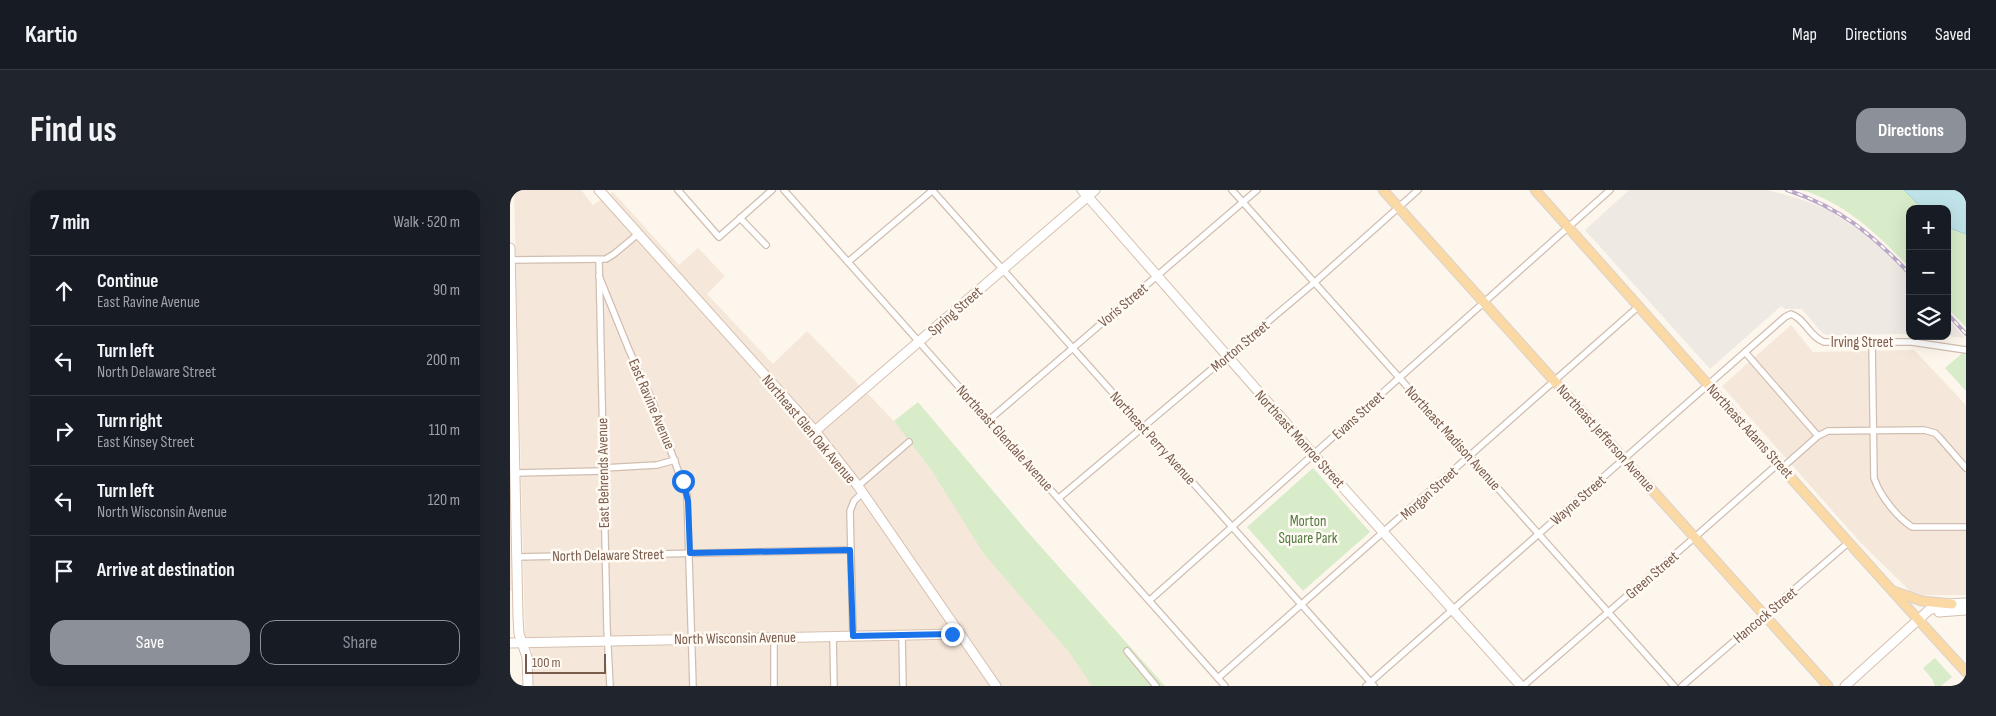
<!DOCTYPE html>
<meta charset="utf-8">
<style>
:root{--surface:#171b24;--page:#20242c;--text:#f1f3f6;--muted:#9ea1a6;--line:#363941;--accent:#8c9099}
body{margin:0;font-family:"Sofia Sans Condensed",sans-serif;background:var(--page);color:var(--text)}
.controls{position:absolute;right:15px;top:15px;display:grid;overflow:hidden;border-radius:10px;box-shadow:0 5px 20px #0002}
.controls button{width:45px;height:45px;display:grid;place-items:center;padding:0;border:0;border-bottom:1px solid var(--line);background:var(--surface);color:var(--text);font:25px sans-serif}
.scale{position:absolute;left:15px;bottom:12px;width:81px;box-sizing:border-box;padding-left:5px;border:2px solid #7a5c4d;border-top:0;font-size:14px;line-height:18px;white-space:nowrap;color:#7a5c4d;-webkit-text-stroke:4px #fffaf3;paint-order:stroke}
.stop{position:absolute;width:15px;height:15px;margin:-11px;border:4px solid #1a73e8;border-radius:50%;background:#fff}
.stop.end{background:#1a73e8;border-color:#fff;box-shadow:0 1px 5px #0008}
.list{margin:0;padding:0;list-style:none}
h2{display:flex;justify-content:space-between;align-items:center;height:65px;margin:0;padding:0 20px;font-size:21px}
h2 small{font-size:16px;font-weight:400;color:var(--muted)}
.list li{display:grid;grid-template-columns:32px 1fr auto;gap:15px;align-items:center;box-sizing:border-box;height:70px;padding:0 20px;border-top:1px solid var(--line)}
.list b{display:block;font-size:19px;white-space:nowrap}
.list p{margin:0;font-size:16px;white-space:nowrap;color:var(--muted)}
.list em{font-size:16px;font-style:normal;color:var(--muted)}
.actions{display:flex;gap:10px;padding:15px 20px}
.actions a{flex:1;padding:11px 0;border:1px solid var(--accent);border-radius:15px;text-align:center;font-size:18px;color:var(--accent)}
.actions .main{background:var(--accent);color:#fff}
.icon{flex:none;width:28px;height:28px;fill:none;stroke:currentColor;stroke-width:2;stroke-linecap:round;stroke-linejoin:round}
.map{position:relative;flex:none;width:1456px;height:496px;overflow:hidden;border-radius:15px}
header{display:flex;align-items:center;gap:30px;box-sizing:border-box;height:70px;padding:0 25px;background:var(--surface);border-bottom:1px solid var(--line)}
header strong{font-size:24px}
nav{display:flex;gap:28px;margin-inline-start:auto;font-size:18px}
.intro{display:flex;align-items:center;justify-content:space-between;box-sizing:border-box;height:120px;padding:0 30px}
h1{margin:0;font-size:35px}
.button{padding:12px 22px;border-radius:15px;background:var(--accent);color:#fff;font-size:18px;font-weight:700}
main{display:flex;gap:30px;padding:0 30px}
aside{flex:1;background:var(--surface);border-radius:15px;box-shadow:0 5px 20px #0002}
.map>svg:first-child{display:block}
.residential{fill:#f5e8da}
.industrial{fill:#efe9e4}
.green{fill:#d8ecc9}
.water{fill:#bfe3e8;stroke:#a5d3da}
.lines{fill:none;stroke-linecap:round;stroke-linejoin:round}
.street-casing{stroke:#d1beb0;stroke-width:8}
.secondary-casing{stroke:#d6c0b0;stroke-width:11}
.primary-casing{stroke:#dad1cd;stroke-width:11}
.street{stroke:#fff;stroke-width:5.5}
.secondary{stroke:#fff;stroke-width:9}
.primary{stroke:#fbd9a5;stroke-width:9}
.rail-casing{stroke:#b9a8c9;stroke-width:4}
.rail{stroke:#fffaf3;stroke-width:2;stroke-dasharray:5.5;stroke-linecap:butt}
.route{stroke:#1a73e8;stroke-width:6}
.labels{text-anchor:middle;stroke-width:5;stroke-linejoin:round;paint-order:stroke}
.street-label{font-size:15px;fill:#7a5c4d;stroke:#fffaf3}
.park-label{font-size:15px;fill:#537a41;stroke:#fffaf3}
</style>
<header>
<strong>Kartio</strong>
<nav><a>Map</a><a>Directions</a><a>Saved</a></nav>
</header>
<div class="intro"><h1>Find us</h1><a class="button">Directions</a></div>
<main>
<aside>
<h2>7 min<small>Walk · 520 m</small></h2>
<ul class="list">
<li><svg class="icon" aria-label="ahead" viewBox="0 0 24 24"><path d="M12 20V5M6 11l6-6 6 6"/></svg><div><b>Continue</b><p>East Ravine Avenue</p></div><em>90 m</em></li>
<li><svg class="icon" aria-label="left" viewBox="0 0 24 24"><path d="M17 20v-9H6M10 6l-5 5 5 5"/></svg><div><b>Turn left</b><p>North Delaware Street</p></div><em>200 m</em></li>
<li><svg class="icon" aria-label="right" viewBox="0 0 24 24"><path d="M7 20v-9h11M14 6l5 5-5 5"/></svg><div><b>Turn right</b><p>East Kinsey Street</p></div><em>110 m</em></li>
<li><svg class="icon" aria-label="left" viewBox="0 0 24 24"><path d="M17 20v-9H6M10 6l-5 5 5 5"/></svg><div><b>Turn left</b><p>North Wisconsin Avenue</p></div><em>120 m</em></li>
<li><svg class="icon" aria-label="arrive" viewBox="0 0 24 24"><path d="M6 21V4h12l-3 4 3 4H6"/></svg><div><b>Arrive at destination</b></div></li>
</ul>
<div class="actions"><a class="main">Save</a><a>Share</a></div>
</aside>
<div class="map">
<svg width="1456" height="496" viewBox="0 0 1456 496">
<rect width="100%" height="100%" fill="#fdf6ec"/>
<g class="residential">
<path d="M 4,0 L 71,0 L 83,15 L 103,2 L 169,75 L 188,58 L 215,86 L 197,104 L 263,174 L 297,141 L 384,231 L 602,496 L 23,496 L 22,461 L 15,446 Z"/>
<path d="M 1281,135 L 1303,162 L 1404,160 L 1456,215 L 1456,405 L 1412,405 L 1400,401 L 1351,353 L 1212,196 Z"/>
<path d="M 0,181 L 6,401 L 0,401 Z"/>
</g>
<g class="industrial">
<path d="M 1119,0 L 1258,0 L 1290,9 L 1318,20 L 1360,47 L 1400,87 L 1400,144 L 1317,145 L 1312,143 L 1292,119 L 1275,119 L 1271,116 L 1200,179 L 1075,40 Z"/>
<path d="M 1437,128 L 1455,148 L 1437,146 Z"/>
</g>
<g class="green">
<path d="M 1292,0 L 1394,0 L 1413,19 L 1400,19 L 1400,78 C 1369,46 1336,13 1292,0 Z"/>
<path d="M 1437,37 L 1456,44 L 1456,137 L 1437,118 Z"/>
<path d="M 1456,160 L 1456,201 L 1435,178 Z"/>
<path d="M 408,212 L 516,340 L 655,496 L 582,496 L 559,462 L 474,364 L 422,281 L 384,231 Z"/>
<path d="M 803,278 L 860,342 L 793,401 L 737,337 Z"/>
<path d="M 1425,468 L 1442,487 L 1431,496 L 1425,496 L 1422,489 L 1413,478 Z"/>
</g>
<path class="water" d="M 1394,0 L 1456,0 L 1456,44 L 1437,37 L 1437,19 L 1413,19 Z"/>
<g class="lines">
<g class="street-casing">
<g id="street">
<path d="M 168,0 L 209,47 L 262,0"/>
<path d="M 274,0 L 715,496"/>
<path d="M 422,0 L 864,496"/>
<path d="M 722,0 L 1164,496"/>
<path d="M 230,28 L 256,55"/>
<path d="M 0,70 L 96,69 L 104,64 L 128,44"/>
<path d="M 89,70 L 97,438 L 100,496"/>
<path d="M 338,72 L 423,0"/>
<path d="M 89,86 L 119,160 L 142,210 L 177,305 L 183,496"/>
<path d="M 1362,152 L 1364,288 C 1370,306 1387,327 1402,337 L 1456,337"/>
<path d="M 1235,162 L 1308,246"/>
<path d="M 479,230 L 747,0"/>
<path d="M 1273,277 L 1308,246 L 1318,241 L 1414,240 L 1425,243 L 1429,247 L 1456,278"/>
<path d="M 93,278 L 147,275 L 165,270"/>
<path d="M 5,283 L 93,281"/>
<path d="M 348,296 L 399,252"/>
<path d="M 549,308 L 805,92 L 908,0"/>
<path d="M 6,367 L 341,360"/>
<path d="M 640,410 L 1100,0"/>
<path d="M 392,445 L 393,496"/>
<path d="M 323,446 L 324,496"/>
<path d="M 343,446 L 340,321 L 344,311 L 352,303"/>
<path d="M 264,448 L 264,496"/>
<path d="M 617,461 L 646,496"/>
<path d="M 708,488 L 1129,116"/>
<path d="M 856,496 L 1275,127 L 1281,124 C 1295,129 1300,147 1314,152 L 1402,152 L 1456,160"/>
<path d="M 1013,496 L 1185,347 L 1269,273"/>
<path d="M 1172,496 L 1338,353"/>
</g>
</g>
<g class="secondary-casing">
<g id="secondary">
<path d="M 89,0 L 305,241 L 348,296 L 486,496"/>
<path d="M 572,0 L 804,265 L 1011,496"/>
<path d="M 0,58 L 8,427 L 9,444 L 17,467 L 18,496"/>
<path d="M 305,241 L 585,0"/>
<path d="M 1429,422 L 1456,420"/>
<path d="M 0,453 L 449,444"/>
<path d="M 1335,496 L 1419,420 L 1437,414 L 1456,413"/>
</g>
</g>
<g class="primary-casing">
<g id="primary">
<path d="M 873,0 L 1318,496"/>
<path d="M 1025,0 C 1169,161 1310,323 1456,482"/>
<path d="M 1383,401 L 1412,411 L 1442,414"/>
</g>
</g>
<use href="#street" class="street"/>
<use href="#secondary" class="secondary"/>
<use href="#primary" class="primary"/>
<g class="rail-casing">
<g id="rail">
<path d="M 1277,0 C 1329,17 1362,44 1400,84"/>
<path d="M 1437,123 L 1456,144"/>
</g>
</g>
<use href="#rail" class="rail"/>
</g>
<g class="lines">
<path class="route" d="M 173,291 L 178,311 L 180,363 L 340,360 L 343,446 L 442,444"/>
</g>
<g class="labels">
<g class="street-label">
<text transform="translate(613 115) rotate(-40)" y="5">Voris Street</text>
<text transform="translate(445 121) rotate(-41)" y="5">Spring Street</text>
<text x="1352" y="157">Irving Street</text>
<text transform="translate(730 156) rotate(-40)" y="5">Morton Street</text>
<text transform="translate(142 214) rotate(67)" y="5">East Ravine Avenue</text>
<text transform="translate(848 225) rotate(-42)" y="5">Evans Street</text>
<text transform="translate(299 239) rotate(50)" y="5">Northeast Glen Oak Avenue</text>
<text transform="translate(1240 241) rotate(48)" y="5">Northeast Adams Street</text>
<text transform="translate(495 248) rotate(48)" y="5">Northeast Glendale Avenue</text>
<text transform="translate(643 248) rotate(48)" y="5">Northeast Perry Avenue</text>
<text transform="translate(943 248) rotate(48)" y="5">Northeast Madison Avenue</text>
<text transform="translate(1096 248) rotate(48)" y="5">Northeast Jefferson Avenue</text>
<text transform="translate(790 249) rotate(48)" y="5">Northeast Monroe Street</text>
<text transform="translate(93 283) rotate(-91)" y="5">East Behrends Avenue</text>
<text transform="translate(919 303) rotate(-42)" y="5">Morgan Street</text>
<text transform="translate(1068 310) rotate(-41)" y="5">Wayne Street</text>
<text transform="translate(98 365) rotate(-1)" y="5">North Delaware Street</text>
<text transform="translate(1142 385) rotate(-41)" y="5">Green Street</text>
<text transform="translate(1255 425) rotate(-40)" y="5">Hancock Street</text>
<text transform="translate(225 448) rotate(-1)" y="5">North Wisconsin Avenue</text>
</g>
<g class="park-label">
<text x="798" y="336">Morton<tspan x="798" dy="17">Square Park</tspan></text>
</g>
</g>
</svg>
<div class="controls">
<button>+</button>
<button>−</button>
<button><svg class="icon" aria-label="layers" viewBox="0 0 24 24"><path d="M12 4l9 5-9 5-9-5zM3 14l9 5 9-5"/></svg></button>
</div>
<div class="scale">100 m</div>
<div class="stop" style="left:173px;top:291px"></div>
<div class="stop end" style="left:442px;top:444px"></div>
</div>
</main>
